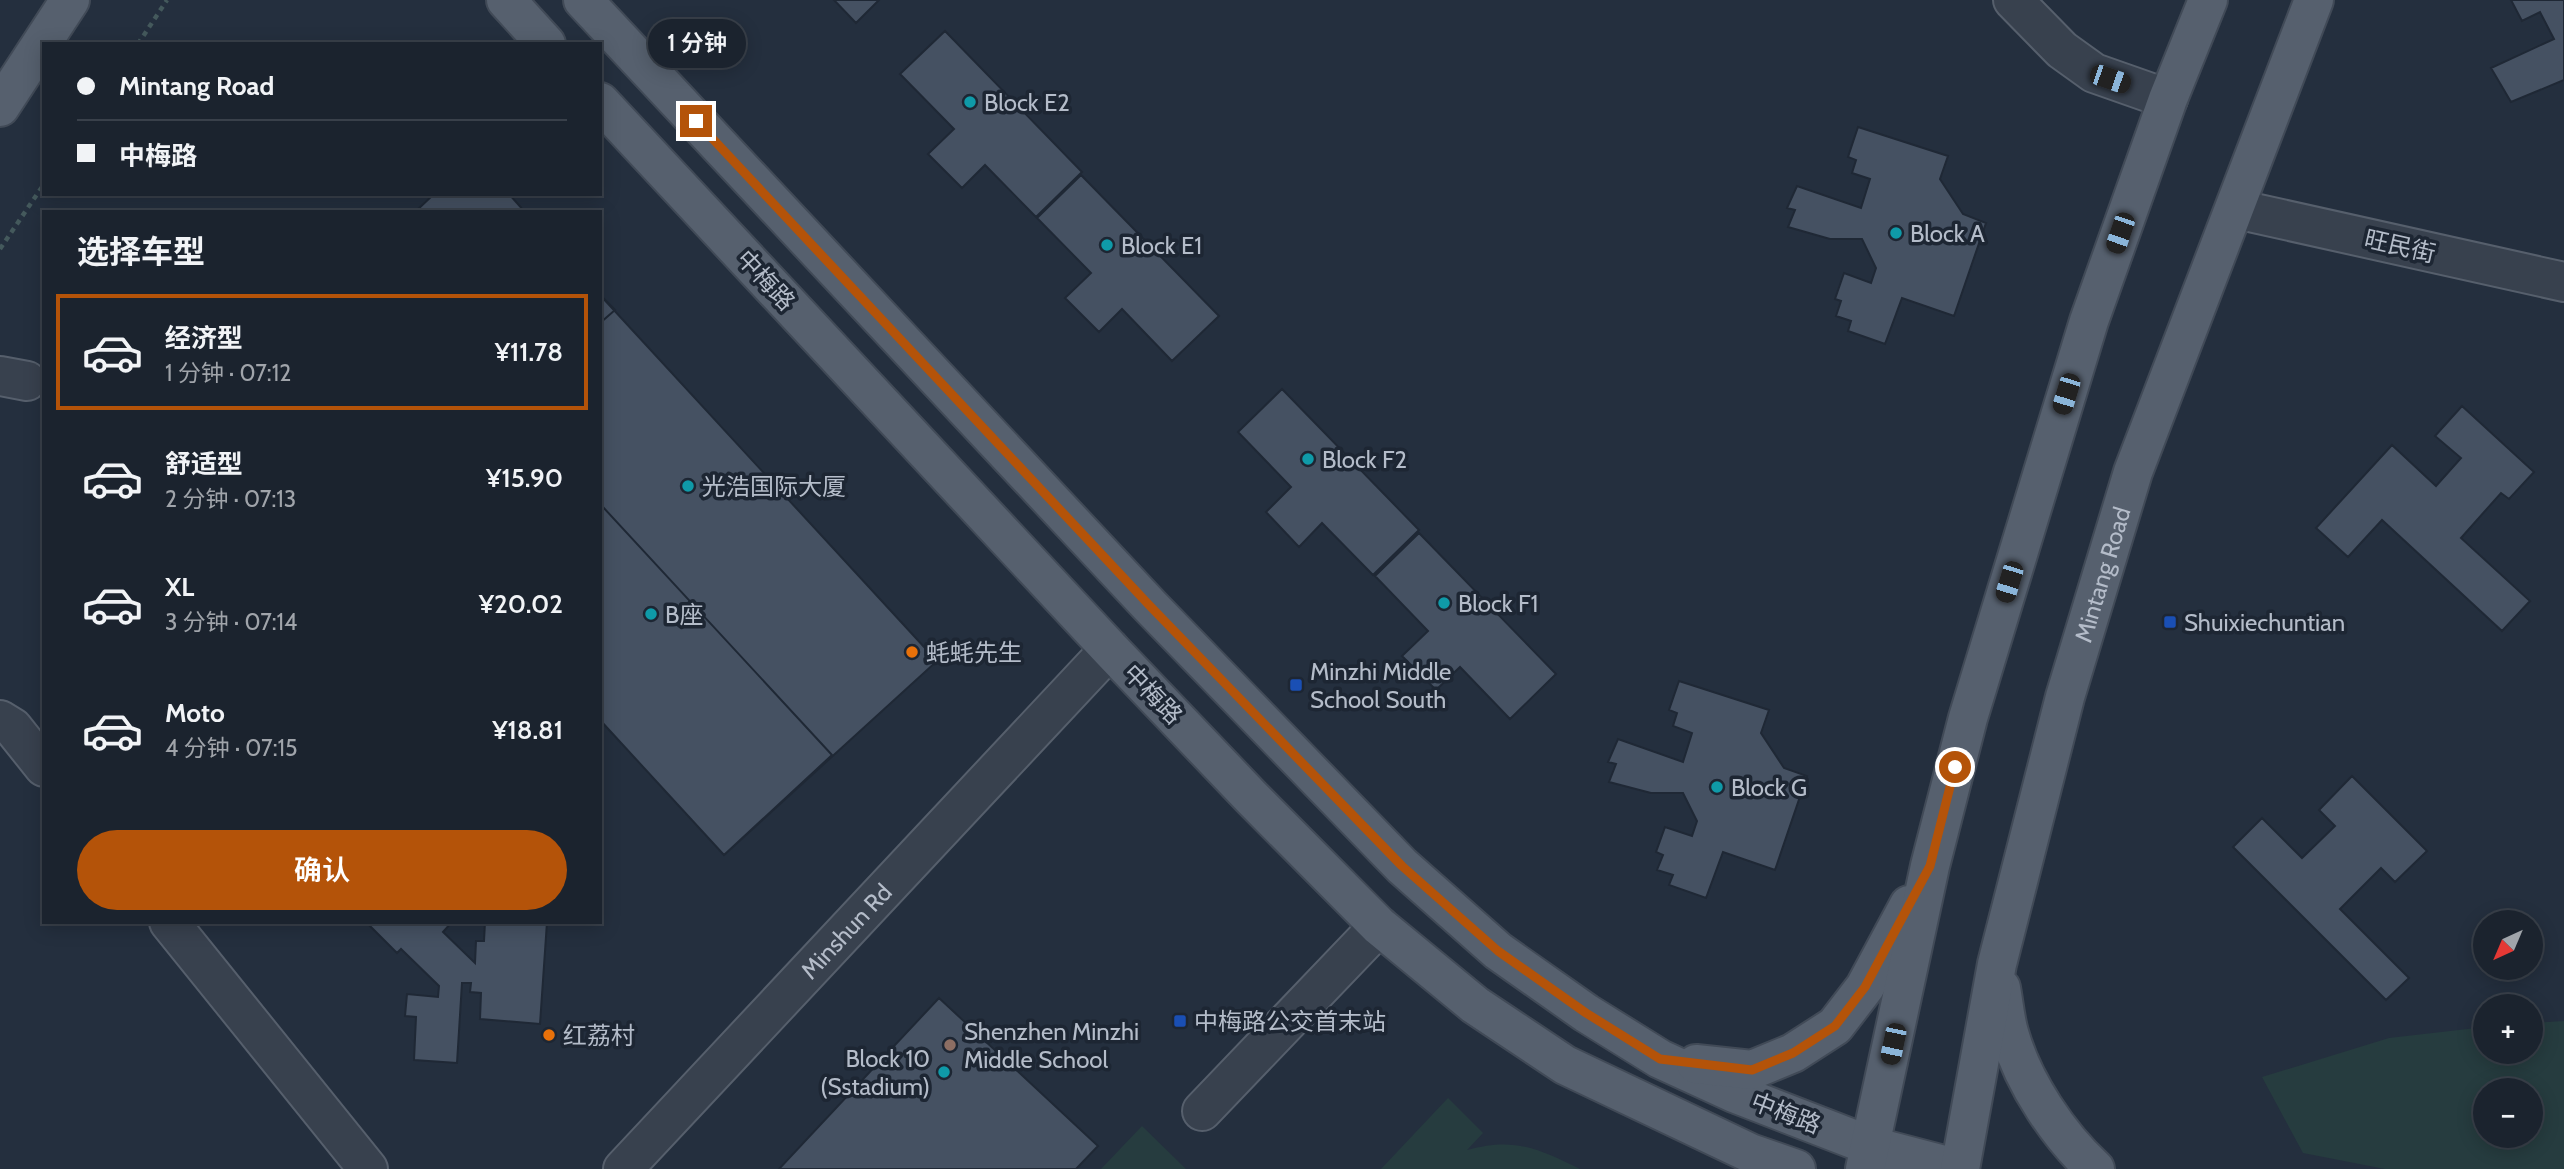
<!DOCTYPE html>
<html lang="zh">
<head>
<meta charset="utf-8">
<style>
	body { margin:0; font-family:Cabin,"Noto Sans SC",sans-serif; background:#282f3a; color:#f1f3f6; height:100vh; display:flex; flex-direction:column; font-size:26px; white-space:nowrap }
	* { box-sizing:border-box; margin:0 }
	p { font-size:23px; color:#a0a4aa }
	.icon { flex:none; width:38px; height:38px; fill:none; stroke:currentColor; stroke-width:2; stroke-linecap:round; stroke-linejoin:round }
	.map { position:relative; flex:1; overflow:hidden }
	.side { position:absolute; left:42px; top:210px; width:560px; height:714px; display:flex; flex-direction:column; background:#1b232e; border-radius:0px; box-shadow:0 4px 18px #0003,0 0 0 2px #39404a }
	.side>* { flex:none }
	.guide { position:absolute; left:42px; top:42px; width:560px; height:154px; border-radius:0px; box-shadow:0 4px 18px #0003,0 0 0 2px #39404a; display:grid; align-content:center; height:154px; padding:0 35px; background:#1b232e }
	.needle { width:46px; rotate:224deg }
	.fabs { position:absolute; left:2473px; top:910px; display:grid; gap:14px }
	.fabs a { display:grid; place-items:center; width:70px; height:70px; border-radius:50%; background:#1b232e; box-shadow:0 4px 18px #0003,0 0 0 2px #39404a; font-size:35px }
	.end { position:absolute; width:32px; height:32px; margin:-16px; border:9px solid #b45309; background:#fff; box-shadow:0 0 0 4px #fff }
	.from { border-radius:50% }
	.bubble { position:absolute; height:49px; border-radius:24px; background:#1b232e; box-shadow:0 4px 18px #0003,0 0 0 2px #39404a; font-size:23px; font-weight:600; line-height:49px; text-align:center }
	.car { position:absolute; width:21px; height:42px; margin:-21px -10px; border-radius:9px; box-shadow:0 0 5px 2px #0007; background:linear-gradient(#222 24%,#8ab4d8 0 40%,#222 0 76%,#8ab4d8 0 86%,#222 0) }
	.guide b { display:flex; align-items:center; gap:24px; height:66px; font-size:26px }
	.guide b+b { border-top:2px solid #39404a }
	.guide i { width:18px; height:18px; background:#f1f3f6 }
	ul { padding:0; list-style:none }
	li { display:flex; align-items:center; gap:21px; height:116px; margin:0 14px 10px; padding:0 21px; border:4px solid transparent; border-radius:0px }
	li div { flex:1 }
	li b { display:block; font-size:26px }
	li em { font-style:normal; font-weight:600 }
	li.on { border-color:#b45309 }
	li>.icon { width:63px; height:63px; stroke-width:1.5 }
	h2 { padding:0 35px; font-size:32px; line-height:84px }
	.primary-button { display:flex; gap:14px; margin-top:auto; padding:14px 35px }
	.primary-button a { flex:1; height:80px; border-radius:42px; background:#b45309; color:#fff; font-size:28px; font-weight:600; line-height:80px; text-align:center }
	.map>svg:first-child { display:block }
	.green { fill:#263c3f; fill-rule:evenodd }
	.building { fill:#455162; stroke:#1f2835; stroke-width:2 }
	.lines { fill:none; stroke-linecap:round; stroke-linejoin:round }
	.minor-casing { stroke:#565f6c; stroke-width:42 }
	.major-casing { stroke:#414a57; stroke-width:42 }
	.path { stroke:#44595c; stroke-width:4.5; stroke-dasharray:5 5; stroke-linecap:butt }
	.minor { stroke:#38414e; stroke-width:38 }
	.major { stroke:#56606e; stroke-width:38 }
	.route { stroke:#b45309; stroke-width:9 }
	.culture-dot { fill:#0f9aa8; stroke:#1d2633; stroke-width:2.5 }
	.transit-dot { fill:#1a4fb4; stroke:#1d2633; stroke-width:2.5 }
	.food-dot { fill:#e8710a; stroke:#1d2633; stroke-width:2.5 }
	.education-dot { fill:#8d6e63; stroke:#1d2633; stroke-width:2.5 }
	.labels { text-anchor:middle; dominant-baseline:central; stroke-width:7; stroke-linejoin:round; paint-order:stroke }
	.poi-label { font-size:24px; fill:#b4bcc9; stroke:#1d2633; text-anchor:start }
	.street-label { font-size:24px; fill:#b4bcc9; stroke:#1d2633 }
</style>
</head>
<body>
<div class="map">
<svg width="2564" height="1169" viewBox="0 0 2564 1169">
	<rect width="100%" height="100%" fill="#242f3e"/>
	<path class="green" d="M2564,1021V1169H2385L2303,1153L2262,1077L2389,1038L2485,1027V1052H2530L2531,1023ZM2485,1090H2530V1136H2485Z
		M1448,1098L1483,1133L1467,1150C1514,1137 1537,1148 1580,1169H1381Z
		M1142,1126L1186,1169H1101Z"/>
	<path class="building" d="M834,0H879L856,23Z
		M2511,0H2564V80L2511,102L2491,68L2554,39L2540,12L2522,21Z
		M945,31L1082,172L1036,217L985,165L962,188L928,154L954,129L900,74Z
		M1858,127L1948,156L1940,179L1963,214L1986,223L1954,316L1902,298L1885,344L1848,331L1851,321L1836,316L1841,301L1835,299L1844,273L1871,283L1876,268L1862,239H1830L1788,227L1795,210L1787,208L1797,186L1861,208L1870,179L1852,173L1856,160L1848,157Z
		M1081,175L1219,316L1172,361L1122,309L1099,332L1065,298L1091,273L1037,218Z
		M434,194H509L525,212H415Z
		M434,194H509L525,212H415Z
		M600,295L615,310L600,323Z
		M600,295L937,661L724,855L600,720Z
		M1282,389L1419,530L1373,575L1322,523L1299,547L1266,512L1291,487L1238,432Z
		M2462,406L2534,472L2509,499L2501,493L2461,538L2530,601L2502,631L2382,520L2348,557L2316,528L2392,445L2436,486L2461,458L2435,436Z
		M602,506L832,755L724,855L600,720Z
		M1419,533L1556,674L1510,719L1460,667L1436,690L1402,656L1428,631L1375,576Z
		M1679,681L1769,710L1761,733L1784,768L1807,776L1775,870L1723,852L1706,898L1669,885L1673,875L1657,870L1663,855L1656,852L1665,827L1692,836L1697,821L1683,793H1651L1609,782L1616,764L1608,762L1618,739L1683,762L1692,733L1673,726L1677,713L1669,710Z
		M2352,776L2427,851L2395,882L2381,868L2340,909L2409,978L2386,1000L2233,847L2262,818L2302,858L2335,826L2319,810Z
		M366,922H452L443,932L475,963L476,941H484L485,922H547L540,1024L480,1019L481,993L470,992L471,983H462L457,1063L414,1060L416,1017L405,1016L407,994L438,997L439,986L401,949L397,953Z
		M939,998L1098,1146L1076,1169H779Z"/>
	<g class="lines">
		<g class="minor-casing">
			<g id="minor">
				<path d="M2013,0L2062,50L2094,73L2168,99"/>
				<path d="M2236,209L2564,282"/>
				<path d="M0,376L27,381"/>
				<path d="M0,720L13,728L44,767"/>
				<path d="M169,922L368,1169"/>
				<path d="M1202,1111L1379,926"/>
				<path id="s1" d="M623,1169L1110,649"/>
			</g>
		</g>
		<g class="major-casing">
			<g id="major">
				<path d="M506,0L546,44"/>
				<path d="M583,0L1150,606L1402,866L1498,951L1586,1013L1660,1059L1734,1093L1871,1146L1959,1169"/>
				<path d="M600,102L1110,649L1251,797L1379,926L1475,1005L1565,1065L1750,1153L1796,1169"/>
				<path d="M0,107L70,0"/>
				<path d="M2001,988C2004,1004 2005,1021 2010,1036C2024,1084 2059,1136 2095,1169"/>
				<path d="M1696,1064L1752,1070L1793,1053L1835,1026L1865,987L1909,905"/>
				<path d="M1865,1169L1930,866L1968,718L2089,321L2168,99L2208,0"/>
				<path id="s2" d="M1960,1169L1997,964L2065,697L2133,472L2314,0"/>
			</g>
		</g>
		<path class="path" d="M138,44L167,0
			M0,249L44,184"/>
		<use href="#minor" class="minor"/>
		<use href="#major" class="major"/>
	</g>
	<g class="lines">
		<path class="route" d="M696,121L1150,606L1402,866L1498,951L1586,1013L1660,1059L1752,1070L1793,1053L1835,1026L1865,987L1930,866L1955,767"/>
	</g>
	<g class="culture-dot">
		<circle cx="970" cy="102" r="7"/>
		<circle cx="1896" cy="233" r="7"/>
		<circle cx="1107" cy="245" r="7"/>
		<circle cx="1308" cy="459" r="7"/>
		<circle cx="688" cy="486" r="7"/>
		<circle cx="1444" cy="603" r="7"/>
		<circle cx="651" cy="614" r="7"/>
		<circle cx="1717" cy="787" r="7"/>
		<circle cx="944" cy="1072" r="7"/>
	</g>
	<g class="transit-dot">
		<rect x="2163" y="615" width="14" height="14" rx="3.5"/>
		<rect x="1289" y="678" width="14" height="14" rx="3.5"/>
		<rect x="1173" y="1014" width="14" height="14" rx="3.5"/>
	</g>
	<g class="food-dot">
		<circle cx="912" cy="652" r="7"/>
		<circle cx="549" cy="1035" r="7"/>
	</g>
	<circle class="education-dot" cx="950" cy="1045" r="7"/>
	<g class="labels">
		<g class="poi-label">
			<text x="984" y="102">Block E2</text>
			<text x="1910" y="233">Block A</text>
			<text x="1121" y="245">Block E1</text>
			<text x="1322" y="459">Block F2</text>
			<text x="702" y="486">光浩国际大厦</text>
			<text x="1458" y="603">Block F1</text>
			<text x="665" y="614">B座</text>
			<text x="2184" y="622">Shuixiechuntian</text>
			<text x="926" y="652">蚝蚝先生</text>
			<text x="1310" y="671">Minzhi Middle<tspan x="1310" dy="28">School South</tspan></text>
			<text x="1731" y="787">Block G</text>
			<text x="1194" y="1021">中梅路公交首末站</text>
			<text x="964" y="1031">Shenzhen Minzhi<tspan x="964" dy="28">Middle School</tspan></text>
			<text x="563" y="1035">红荔村</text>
			<text x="930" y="1058" text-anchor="end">Block 10<tspan x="930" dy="28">(Sstadium)</tspan></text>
		</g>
		<g class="street-label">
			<text transform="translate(2400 246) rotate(13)">旺民街</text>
			<text transform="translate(766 280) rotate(47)">中梅路</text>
			<text stroke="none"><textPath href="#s2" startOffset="612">Mintang Road</textPath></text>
			<text transform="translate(1153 694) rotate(46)">中梅路</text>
			<text stroke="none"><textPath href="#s1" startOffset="326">Minshun Rd</textPath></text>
			<text transform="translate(1786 1113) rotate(21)">中梅路</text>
		</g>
	</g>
</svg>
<div class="fabs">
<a><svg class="needle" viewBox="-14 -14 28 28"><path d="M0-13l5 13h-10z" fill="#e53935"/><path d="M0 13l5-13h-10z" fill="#a0a4aa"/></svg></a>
<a>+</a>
<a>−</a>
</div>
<i class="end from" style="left:1955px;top:767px"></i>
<i class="end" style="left:696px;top:121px"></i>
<div class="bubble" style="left:648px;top:19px;width:98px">1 分钟</div>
<i class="car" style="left:2110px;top:79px;rotate:109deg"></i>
<i class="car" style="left:2120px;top:233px;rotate:199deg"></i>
<i class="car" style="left:2066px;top:394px;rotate:197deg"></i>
<i class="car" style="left:2009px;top:582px;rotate:197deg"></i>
<i class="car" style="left:1893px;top:1044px;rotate:192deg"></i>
<div class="guide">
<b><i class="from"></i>Mintang Road</b>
<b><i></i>中梅路</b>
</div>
<section class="side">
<h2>选择车型</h2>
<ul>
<li class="on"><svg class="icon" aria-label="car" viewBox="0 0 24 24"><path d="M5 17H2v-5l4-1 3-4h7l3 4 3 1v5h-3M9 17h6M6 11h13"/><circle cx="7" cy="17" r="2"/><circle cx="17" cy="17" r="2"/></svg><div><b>经济型</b><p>1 分钟 · 07:12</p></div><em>¥11.78</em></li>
<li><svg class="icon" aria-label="car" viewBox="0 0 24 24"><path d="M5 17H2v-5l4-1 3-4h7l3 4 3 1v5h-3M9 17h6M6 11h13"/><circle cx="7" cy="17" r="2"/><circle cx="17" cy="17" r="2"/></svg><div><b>舒适型</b><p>2 分钟 · 07:13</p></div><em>¥15.90</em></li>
<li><svg class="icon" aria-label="car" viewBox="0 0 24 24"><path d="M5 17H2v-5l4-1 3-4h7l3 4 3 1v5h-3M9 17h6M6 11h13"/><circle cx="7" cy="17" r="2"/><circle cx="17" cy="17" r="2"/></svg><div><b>XL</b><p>3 分钟 · 07:14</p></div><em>¥20.02</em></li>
<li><svg class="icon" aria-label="car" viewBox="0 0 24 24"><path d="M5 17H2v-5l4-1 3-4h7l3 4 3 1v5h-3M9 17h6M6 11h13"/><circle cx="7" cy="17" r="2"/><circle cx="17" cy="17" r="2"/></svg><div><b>Moto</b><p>4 分钟 · 07:15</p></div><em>¥18.81</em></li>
</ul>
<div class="primary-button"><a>确认</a></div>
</section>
</div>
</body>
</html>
